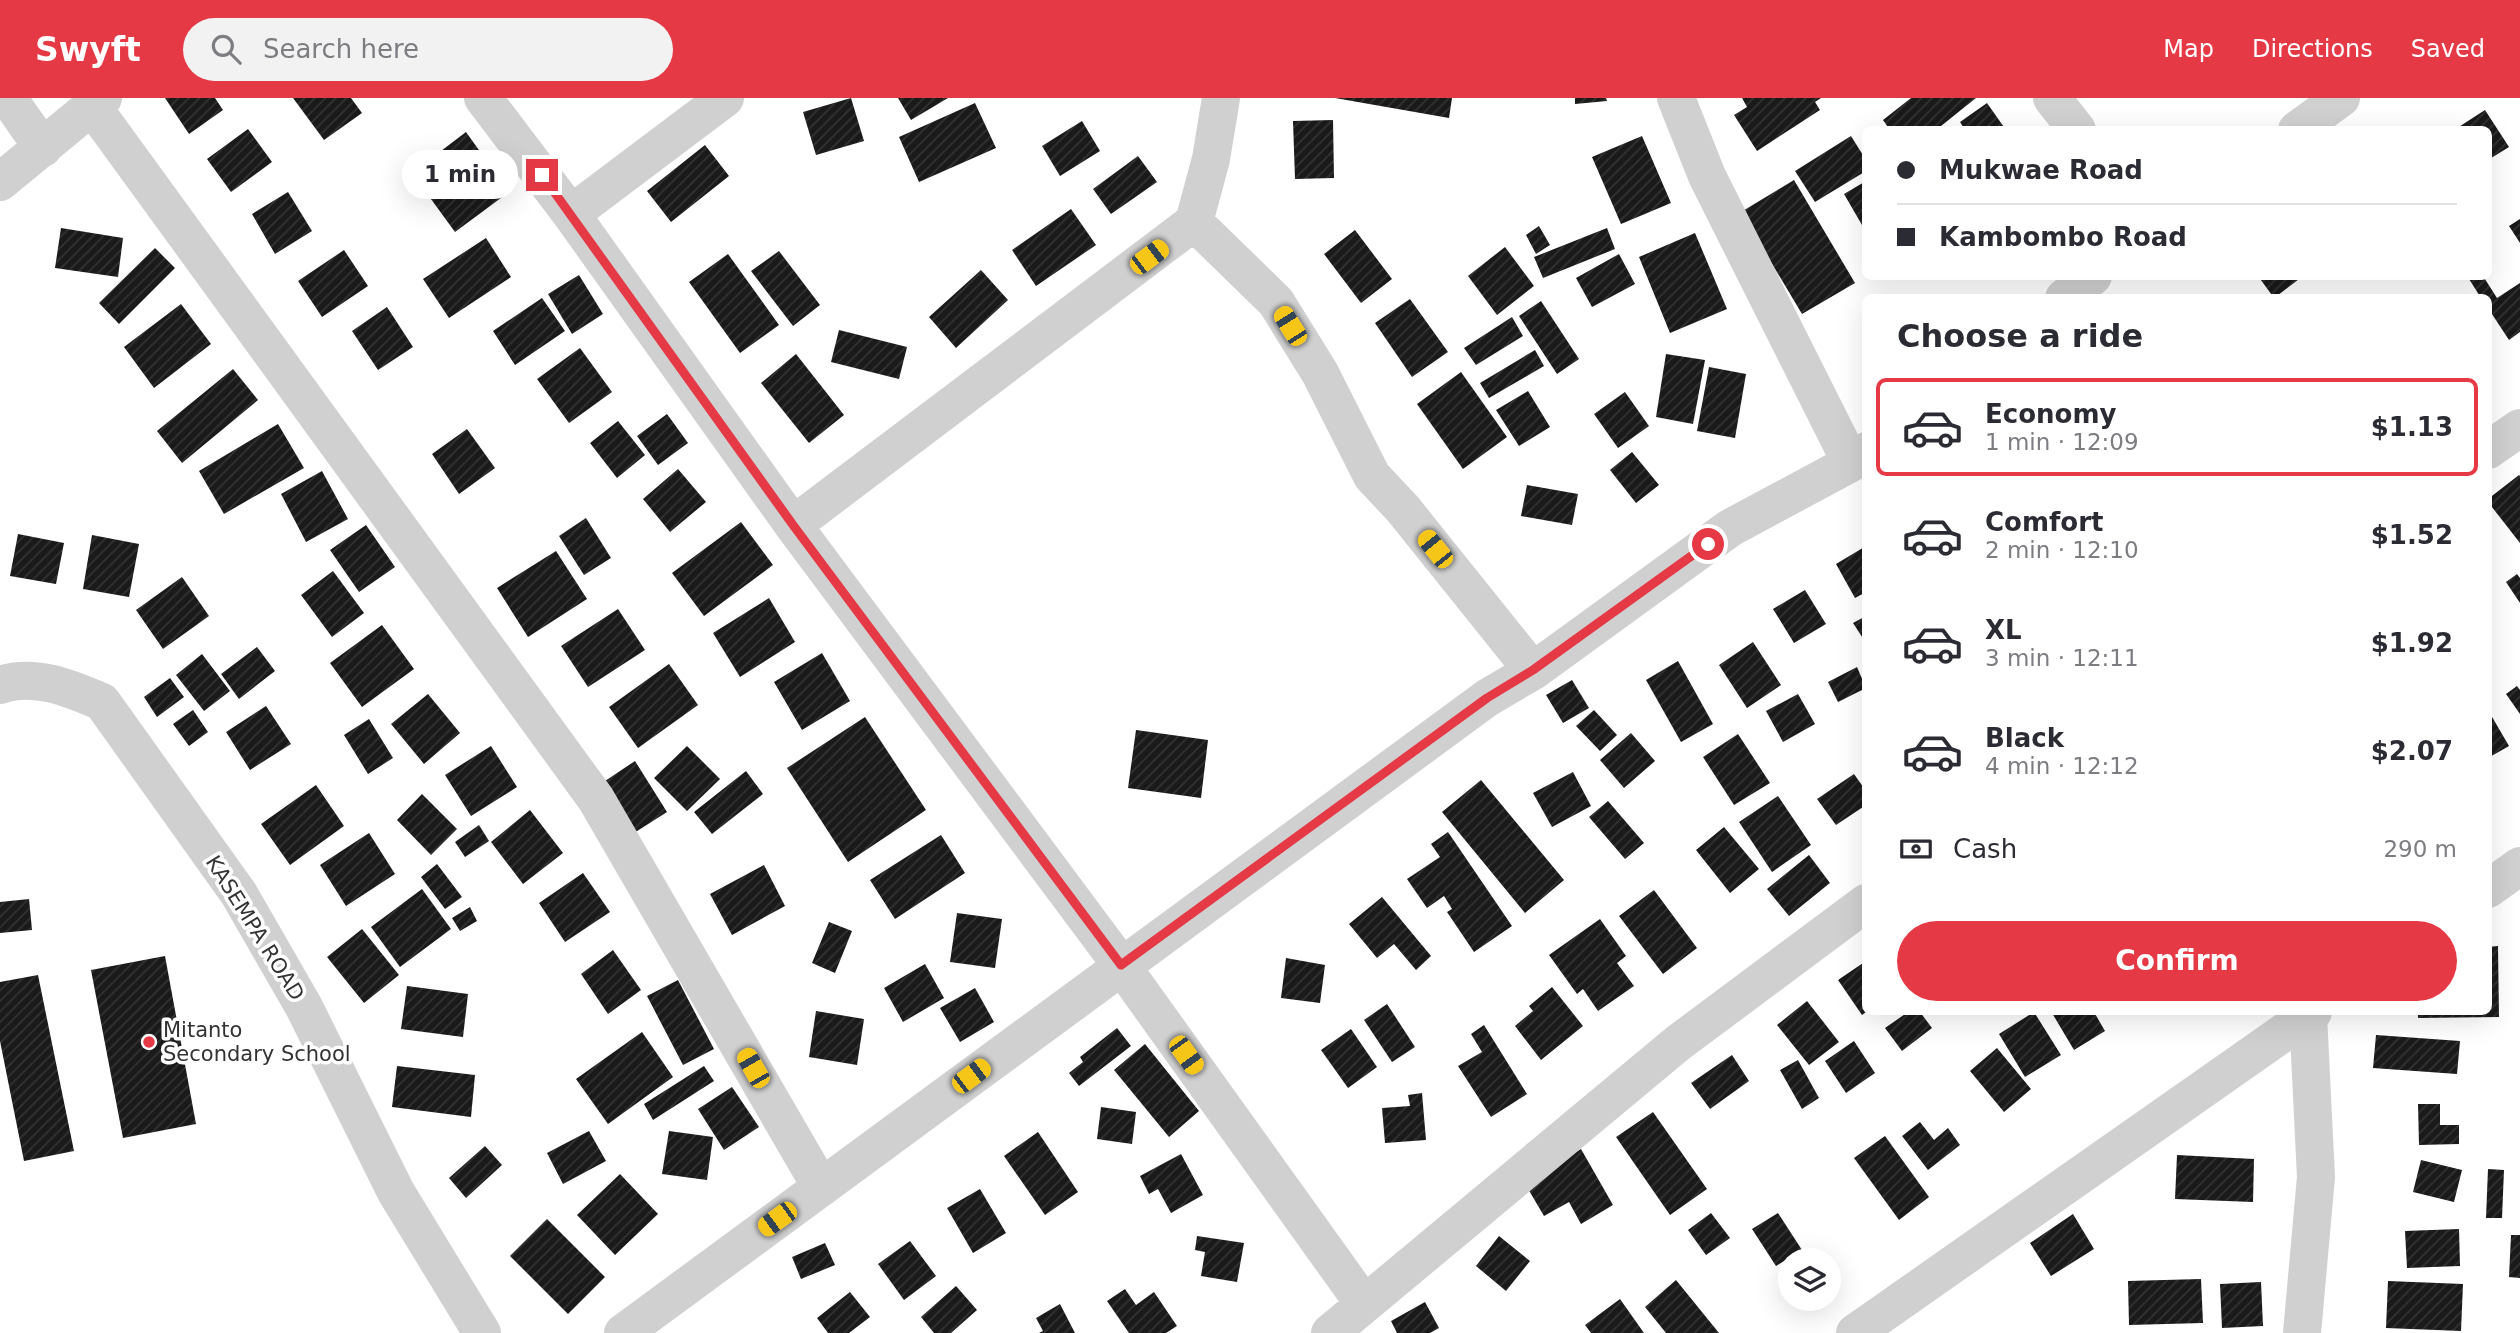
<!DOCTYPE html>
<html lang="en">
<head>
<meta charset="utf-8">
<style>
	body { margin:0; font-family:"DejaVu Sans",sans-serif; background:#f2f2f3; color:#2b2b33; height:100vh; display:flex; flex-direction:column; font-size:26px; white-space:nowrap }
	* { box-sizing:border-box; margin:0 }
	p { font-size:23px; color:#7c7c81 }
	.icon { flex:none; width:38px; height:38px; fill:none; stroke:currentColor; stroke-width:2; stroke-linecap:round; stroke-linejoin:round }
	.map { position:relative; flex:1; overflow:hidden }
	.details { position:absolute; left:1862px; top:196px; width:630px; height:721px; display:flex; flex-direction:column; background:#fff; border-radius:10px; box-shadow:0 7px 28px #0002 }
	.details>* { flex:none }
	.guide { position:absolute; left:1862px; top:28px; width:630px; height:154px; border-radius:10px; box-shadow:0 7px 28px #0002; display:grid; align-content:center; height:154px; padding:0 35px; background:#fff }
	.fabs { position:absolute; left:1778px; top:1150px; display:grid; gap:14px }
	.fabs a { display:grid; place-items:center; width:63px; height:63px; border-radius:50%; background:#fff; box-shadow:0 7px 28px #0002; font-size:35px }
	.end { position:absolute; width:32px; height:32px; margin:-16px; border:9px solid #e63946; background:#fff; box-shadow:0 0 0 4px #fff }
	.from { border-radius:50% }
	.bubble { position:absolute; height:49px; border-radius:24px; background:#fff; box-shadow:0 7px 28px #0002; font-size:23px; font-weight:600; line-height:49px; text-align:center }
	.car { position:absolute; width:21px; height:42px; margin:-21px -10px; border-radius:9px; box-shadow:0 0 5px 2px #0007; background:linear-gradient(#f5c518 24%,#345 0 40%,#f5c518 0 76%,#345 0 86%,#f5c518 0) }
	.guide b { display:flex; align-items:center; gap:24px; height:66px; font-size:26px }
	.guide b+b { border-top:2px solid #e1e1e2 }
	.guide i { width:18px; height:18px; background:#2b2b33 }
	ul { padding:0; list-style:none }
	li { display:flex; align-items:center; gap:21px; height:98px; margin:0 14px 10px; padding:0 21px; border:4px solid transparent; border-radius:10px }
	li div { flex:1 }
	li b { display:block; font-size:26px }
	li em { font-style:normal; font-weight:600 }
	li.current { border-color:#e63946 }
	li>.icon { width:63px; height:63px; stroke-width:1.5 }
	h2 { padding:0 35px; font-size:32px; line-height:84px }
	.pay { display:flex; align-items:center; gap:18px; height:77px; padding:0 35px; font-size:26px }
	.pay p { margin-inline-start:auto }
	.primary-button { display:flex; gap:14px; margin-top:auto; padding:14px 35px }
	.primary-button a { flex:1; height:80px; border-radius:42px; background:#e63946; color:#fff; font-size:28px; font-weight:600; line-height:80px; text-align:center }
	header { display:flex; align-items:center; gap:42px; box-sizing:border-box; height:98px; padding:0 35px; background:#e63946; color:#fff }
	header strong { font-size:33px }
	nav { display:flex; gap:38px; margin-inline-start:auto; font-size:24px }
	.search { width:490px; height:63px; background:#f2f2f3; display:flex; align-items:center; gap:18px; box-sizing:border-box; padding:0 24px; border-radius:38px; color:#7c7c81; font-size:26px }
	.map>svg:first-child { display:block }
	.building { fill:url(#building-hatch) }
	.lines { fill:none; stroke-linecap:round; stroke-linejoin:round }
	.minor { stroke:#d0d0d0; stroke-width:38 }
	.route { stroke:#e63946; stroke-width:9 }
	.poi-dot { fill:#e63946; stroke:#fff; stroke-width:2.5 }
	.labels { text-anchor:middle; dominant-baseline:central; stroke-width:7; stroke-linejoin:round; paint-order:stroke }
	.street-label { font-size:21px; fill:#333; stroke:#fff }
	.poi-label { font-size:21px; fill:#333; stroke:#fff; text-anchor:start }
</style>
</head>
<body>
<header>
<strong>Swyft</strong>
<div class="search"><svg class="icon" aria-label="search" viewBox="0 0 24 24"><circle cx="10" cy="10" r="6"/><path d="M15 15l6 6"/></svg>Search here</div>
<nav><a>Map</a><a>Directions</a><a>Saved</a></nav>
</header>
<div class="map">
<svg width="2520" height="1235" viewBox="0 0 2520 1235">
	<defs>
		<pattern id="building-hatch" width="6" height="6" patternUnits="userSpaceOnUse" patternTransform="scale(1.75)"><rect width="6" height="6" fill="#1a1a1a"/><path d="M-1 1l2-2M0 6l6-6M5 7l2-2" fill="none" stroke="#333"/></pattern>
	</defs>
	<rect width="100%" height="100%" fill="#fff"/>
	<path class="building" d="M165,0H215L223,12L189,36Z
		M293,0H351L362,15L324,42Z
		M851,0L864,43L816,57L803,14Z
		M898,0H948L911,22Z
		M1335,0H1452L1449,20Z
		M1575,0H1606L1607,3L1575,6Z
		M1742,0H1821L1815,4L1820,12L1757,53L1734,17L1747,9Z
		M1911,0H1976L1936,32H1890L1883,22Z
		M975,5L996,50L919,84L899,39Z
		M1987,5L2006,32H1965L1960,24Z
		M2485,12L2509,49L2488,62V32H2454Z
		M1333,22L1334,80L1295,81L1293,23Z
		M1082,23L1100,53L1060,78L1042,48Z
		M248,31L272,64L231,94L207,61Z
		M466,34L509,94L455,134L412,75Z
		M1642,38L1671,105L1621,126L1592,59Z
		M1851,38L1866,62V73L1815,104L1795,73Z
		M705,47L729,78L671,124L647,93Z
		M1138,58L1157,84L1111,116L1093,91Z
		M1794,82L1855,185L1802,216L1741,114Z
		M1866,83V125L1862,127L1844,96Z
		M288,94L312,133L275,156L252,116Z
		M1071,111L1096,147L1036,188L1012,152Z
		M2520,121V145L2509,128Z
		M1539,128L1550,147L1536,156L1526,137Z
		M61,130L123,140L118,179L55,170Z
		M1607,130L1615,151L1543,180L1534,159Z
		M1355,132L1392,181L1361,205L1324,156Z
		M1695,135L1727,211L1670,235L1639,159Z
		M486,140L511,179L449,220L423,181Z
		M1505,149L1534,188L1497,217L1468,178Z
		M155,150L175,170L119,226L99,205Z
		M344,152L368,188L322,219L298,183Z
		M779,153L820,207L793,228L751,173Z
		M728,156L779,227L740,255L689,184Z
		M1619,156L1635,186L1592,209L1576,180Z
		M981,172L1008,202L956,250L929,219Z
		M579,177L603,216L572,236L548,196Z
		M2258,178H2303L2274,200Z
		M2474,178H2483L2497,200L2520,185V234L2509,242L2488,210V200H2481L2469,181Z
		M542,200L565,233L515,267L493,233Z
		M1410,201L1448,254L1412,279L1375,225Z
		M1541,203L1579,261L1557,276L1519,218Z
		M181,206L211,246L154,290L124,249Z
		M387,209L413,249L378,272L352,233Z
		M1512,219L1523,238L1476,267L1464,250Z
		M839,232L907,249L899,281L831,264Z
		M580,250L612,294L569,325L537,281Z
		M1535,252L1544,268L1489,300L1480,285Z
		M796,256L844,317L809,345L761,285Z
		M1666,256L1705,262L1693,326L1656,319Z
		M1709,269L1746,276L1735,340L1697,333Z
		M233,271L258,302L182,365L157,333Z
		M1461,274L1507,339L1463,371L1417,306Z
		M1528,293L1550,329L1519,348L1496,312Z
		M1625,294L1649,328L1618,350L1594,316Z
		M667,316L688,345L658,367L637,338Z
		M618,323L645,357L617,380L590,345Z
		M278,326L304,370L224,416L199,373Z
		M467,331L495,370L459,396L432,356Z
		M1632,354L1659,387L1636,405L1610,372Z
		M678,371L706,404L670,434L643,401Z
		M322,373L348,421L306,444L281,396Z
		M2519,377L2520,378V445L2488,404V401Z
		M1527,387L1578,396L1572,427L1521,418Z
		M586,420L611,460L584,477L559,438Z
		M741,424L773,467L704,518L672,475Z
		M366,427L395,469L359,494L330,452Z
		M18,436L64,445L56,486L10,478Z
		M92,437L139,446L129,499L83,491Z
		M1866,448V494L1855,500L1836,466Z
		M556,453L587,501L528,539L497,490Z
		M333,473L364,515L332,539L301,497Z
		M2517,476L2520,480V505L2506,484Z
		M182,479L209,518L163,551L136,512Z
		M1805,492L1826,526L1794,545L1773,511Z
		M769,500L795,544L740,579L713,535Z
		M618,511L645,552L588,589L561,548Z
		M1866,518V545L1853,525Z
		M382,527L414,571L362,609L330,565Z
		M1753,544L1781,587L1747,610L1719,567Z
		M257,549L275,573L239,601L221,576Z
		M822,555L850,603L802,632L774,584Z
		M202,556L230,593L204,613L176,577Z
		M1678,563L1713,626L1681,644L1646,582Z
		M669,566L698,607L638,650L609,609Z
		M1857,569L1866,590L1838,604L1828,584Z
		M170,580L184,599L157,619L144,599Z
		M1572,582L1589,610L1563,625L1546,597Z
		M2517,588L2520,592V616L2506,596Z
		M428,596L460,635L424,666L391,626Z
		M1798,596L1815,626L1783,644L1766,613Z
		M266,608L291,646L250,672L226,634Z
		M193,612L208,634L189,648L173,626Z
		M1594,612L1617,637L1600,653L1576,628Z
		M2488,612L2509,648L2488,660Z
		M865,619L926,712L848,764L787,670Z
		M369,621L393,660L368,676L344,637Z
		M1136,632L1208,642L1201,700L1128,690Z
		M1631,635L1655,663L1624,690L1600,662Z
		M1738,636L1770,685L1734,707L1703,659Z
		M491,648L517,689L471,718L445,677Z
		M687,648L720,681L687,713L654,680Z
		M635,663L667,714L634,735L602,685Z
		M746,673L763,696L712,736L694,714Z
		M1573,674L1591,708L1552,729L1533,695Z
		M1854,676L1866,693V707L1836,727L1817,701Z
		M1481,682L1564,782L1525,815L1442,714Z
		M316,687L344,728L290,767L261,726Z
		M422,696L457,731L431,757L397,722Z
		M1778,698L1811,747L1772,774L1739,724Z
		M1608,703L1644,745L1625,761L1589,719Z
		M530,712L563,755L523,786L491,744Z
		M479,727L489,743L465,759L455,744Z
		M1724,729L1759,771L1730,795L1696,752Z
		M1448,734L1512,828L1474,854L1447,814L1452,811L1444,798L1427,810L1407,781L1440,759L1431,746Z
		M369,735L395,776L346,808L320,767Z
		M941,737L965,775L895,821L870,782Z
		M1809,757L1830,785L1789,818L1767,791Z
		M437,766L462,799L445,811L421,779Z
		M764,767L785,808L732,837L710,796Z
		M583,775L610,814L565,844L539,805Z
		M422,791L451,831L400,869L371,829Z
		M1654,792L1697,850L1663,876L1619,818Z
		M1382,799L1431,858L1416,872L1394,846L1377,860L1349,826Z
		M29,801L32,832L0,835V804Z
		M470,809L477,823L460,833L452,820Z
		M957,815L1002,821L995,870L950,864Z
		M1600,821L1626,858L1617,865L1634,888L1598,913L1583,891L1577,896L1549,857Z
		M829,824L852,833L835,875L812,865Z
		M362,831L399,877L364,905L327,859Z
		M2498,848L2499,919L2418,920V914H2488V849Z
		M613,852L641,892L608,916L581,876Z
		M165,858L196,1026L123,1040L91,872Z
		M1286,860L1325,867L1320,905L1281,900Z
		M1866,863V914L1862,917L1838,882Z
		M925,866L944,900L903,924L884,890Z
		M38,877L74,1053L24,1063L0,943V884Z
		M678,882L714,951L683,967L647,898Z
		M407,888L468,896L463,939L401,931Z
		M1552,889L1583,928L1541,962L1515,928L1533,913L1529,908Z
		M975,890L994,924L960,944L940,910Z
		M1807,903L1839,944L1809,967L1777,927Z
		M1387,906L1415,949L1392,964L1364,922Z
		M816,913L864,921L857,967L809,959Z
		M1908,914H1920L1932,930L1902,953L1885,930Z
		M2034,914L2061,957L2025,979L1999,936Z
		M2094,914L2105,933L2074,952L2052,915Z
		M1484,927L1527,996L1491,1019L1458,968L1482,954L1471,936Z
		M1117,930L1131,948L1079,988L1069,975L1083,964L1080,959Z
		M1351,931L1377,969L1348,990L1321,952Z
		M642,934L673,979L608,1026L576,981Z
		M2376,937L2460,943L2457,976L2373,970Z
		M1854,943L1875,975L1846,995L1825,963Z
		M1145,946L1199,1013L1169,1039L1114,972Z
		M1997,950L2031,991L2004,1014L1970,973Z
		M1732,957L1749,983L1710,1011L1691,985Z
		M1798,962L1819,1000L1802,1011L1780,972Z
		M397,968L475,977L471,1019L392,1009Z
		M704,968L714,983L653,1022L644,1006Z
		M732,989L759,1029L724,1052L698,1011Z
		M1422,995L1426,1042L1385,1045L1382,1010L1410,1008L1408,997Z
		M2418,1006H2440V1027H2459V1046L2419,1047Z
		M1101,1009L1136,1014L1132,1046L1097,1041Z
		M1653,1014L1707,1091L1670,1117L1616,1039Z
		M1920,1024L1934,1042L1948,1030L1960,1047L1928,1072L1902,1038Z
		M589,1033L606,1063L563,1086L547,1055Z
		M669,1033L713,1039L707,1082L662,1076Z
		M1038,1034L1078,1094L1045,1117L1004,1058Z
		M1885,1038L1929,1099L1899,1122L1854,1060Z
		M485,1048L502,1067L466,1100L449,1080Z
		M1581,1051L1613,1107L1581,1126L1569,1104L1544,1118L1524,1084Z
		M1181,1056L1203,1097L1171,1115L1158,1091L1149,1096L1140,1078Z
		M2177,1057L2254,1061L2253,1104L2175,1101Z
		M2421,1062L2462,1072L2454,1104L2413,1094Z
		M2488,1071L2504,1072L2502,1120H2486Z
		M620,1076L658,1116L615,1157L577,1117Z
		M980,1091L1006,1135L973,1155L947,1110Z
		M1711,1115L1730,1140L1706,1157L1688,1132Z
		M1778,1115L1802,1152L1776,1168L1752,1131Z
		M2073,1116L2094,1151L2051,1178L2030,1145Z
		M547,1121L605,1179L568,1216L510,1158Z
		M2459,1131L2460,1168L2407,1170L2405,1133Z
		M2511,1137H2520V1180L2509,1179Z
		M1197,1138L1244,1145L1237,1184L1201,1178L1205,1154L1195,1152Z
		M1499,1138L1530,1163L1506,1193L1476,1168Z
		M910,1143L936,1178L904,1202L878,1166Z
		M825,1145L835,1167L801,1181L792,1159Z
		M2201,1181L2203,1225L2129,1227L2128,1183Z
		M1676,1182L1719,1235H1666L1645,1209Z
		M2388,1183L2463,1186L2461,1233L2386,1230Z
		M2261,1184L2263,1228L2222,1230L2220,1186Z
		M956,1188L977,1212L951,1235H934L921,1219Z
		M1125,1191L1136,1207L1154,1194L1177,1228L1166,1235H1129L1107,1203Z
		M850,1194L870,1219L849,1235H828L817,1220Z
		M1620,1201L1644,1235H1591L1585,1227Z
		M1425,1204L1439,1230L1430,1235H1397L1391,1223Z
		M1060,1206L1075,1235H1039L1043,1233L1036,1220Z"/>
	<g class="lines">
		<path class="minor" d="M8,0L43,50
			M103,0L92,8L596,701L821,1089
			M483,0L571,116L793,427L1121,867L1364,1206
			M1676,0L1707,78L1851,365
			M2052,0L2077,32
			M2297,32L2341,0
			M0,84L92,8
			M571,116L725,0
			M1194,124L1276,204L1320,275L1372,378L1403,411L1533,573
			M2064,200L2093,178
			M2488,352L2520,330
			M793,427L1194,124L1211,61L1221,0
			M0,587C34,575 70,590 102,604L239,796L304,909L396,1094L482,1235
			M2488,791L2520,768
			M623,1235L1487,600L1533,573L1730,430L1851,365L1866,353
			M1330,1235L1678,945L1866,805
			M1855,1235L2313,914
			M2302,1235L2316,1079L2308,917"/>
	</g>
	<g class="lines">
		<path class="route" d="M542,77L793,427L1121,867L1487,600L1533,572L1708,446"/>
	</g>
	<circle class="poi-dot" cx="149" cy="944" r="7"/>
	<g class="labels">
		<g class="street-label">
			<text transform="translate(255 830) rotate(58)">KASEMPA ROAD</text>
		</g>
		<g class="poi-label">
			<text x="163" y="932">Mitanto<tspan x="163" dy="24">Secondary School</tspan></text>
		</g>
	</g>
</svg>
<div class="fabs">
<a><svg class="icon" aria-label="layers" viewBox="0 0 24 24"><path d="M12 4l9 5-9 5-9-5zM3 14l9 5 9-5"/></svg></a>
</div>
<i class="end from" style="left:1708px;top:446px"></i>
<i class="end" style="left:542px;top:77px"></i>
<div class="bubble" style="left:402px;top:52px;width:116px">1 min</div>
<i class="car" style="left:1149px;top:159px;rotate:53deg"></i>
<i class="car" style="left:1290px;top:228px;rotate:328deg"></i>
<i class="car" style="left:1435px;top:451px;rotate:321deg"></i>
<i class="car" style="left:1186px;top:957px;rotate:144deg"></i>
<i class="car" style="left:753px;top:970px;rotate:330deg"></i>
<i class="car" style="left:971px;top:978px;rotate:53deg"></i>
<i class="car" style="left:777px;top:1121px;rotate:234deg"></i>
<div class="guide">
<b><i class="from"></i>Mukwae Road</b>
<b><i></i>Kambombo Road</b>
</div>
<section class="details">
<h2>Choose a ride</h2>
<ul>
<li class="current"><svg class="icon" aria-label="car" viewBox="0 0 24 24"><path d="M5 17H2v-5l4-1 3-4h7l3 4 3 1v5h-3M9 17h6M6 11h13"/><circle cx="7" cy="17" r="2"/><circle cx="17" cy="17" r="2"/></svg><div><b>Economy</b><p>1 min · 12:09</p></div><em>$1.13</em></li>
<li><svg class="icon" aria-label="car" viewBox="0 0 24 24"><path d="M5 17H2v-5l4-1 3-4h7l3 4 3 1v5h-3M9 17h6M6 11h13"/><circle cx="7" cy="17" r="2"/><circle cx="17" cy="17" r="2"/></svg><div><b>Comfort</b><p>2 min · 12:10</p></div><em>$1.52</em></li>
<li><svg class="icon" aria-label="car" viewBox="0 0 24 24"><path d="M5 17H2v-5l4-1 3-4h7l3 4 3 1v5h-3M9 17h6M6 11h13"/><circle cx="7" cy="17" r="2"/><circle cx="17" cy="17" r="2"/></svg><div><b>XL</b><p>3 min · 12:11</p></div><em>$1.92</em></li>
<li><svg class="icon" aria-label="car" viewBox="0 0 24 24"><path d="M5 17H2v-5l4-1 3-4h7l3 4 3 1v5h-3M9 17h6M6 11h13"/><circle cx="7" cy="17" r="2"/><circle cx="17" cy="17" r="2"/></svg><div><b>Black</b><p>4 min · 12:12</p></div><em>$2.07</em></li>
</ul>
<div class="pay"><svg class="icon" aria-label="cash" viewBox="0 0 24 24"><path d="M3 7h18v10H3z"/><circle cx="12" cy="12" r="2"/></svg>Cash<p>290 m</p></div>
<div class="primary-button"><a>Confirm</a></div>
</section>
</div>
</body>
</html>
